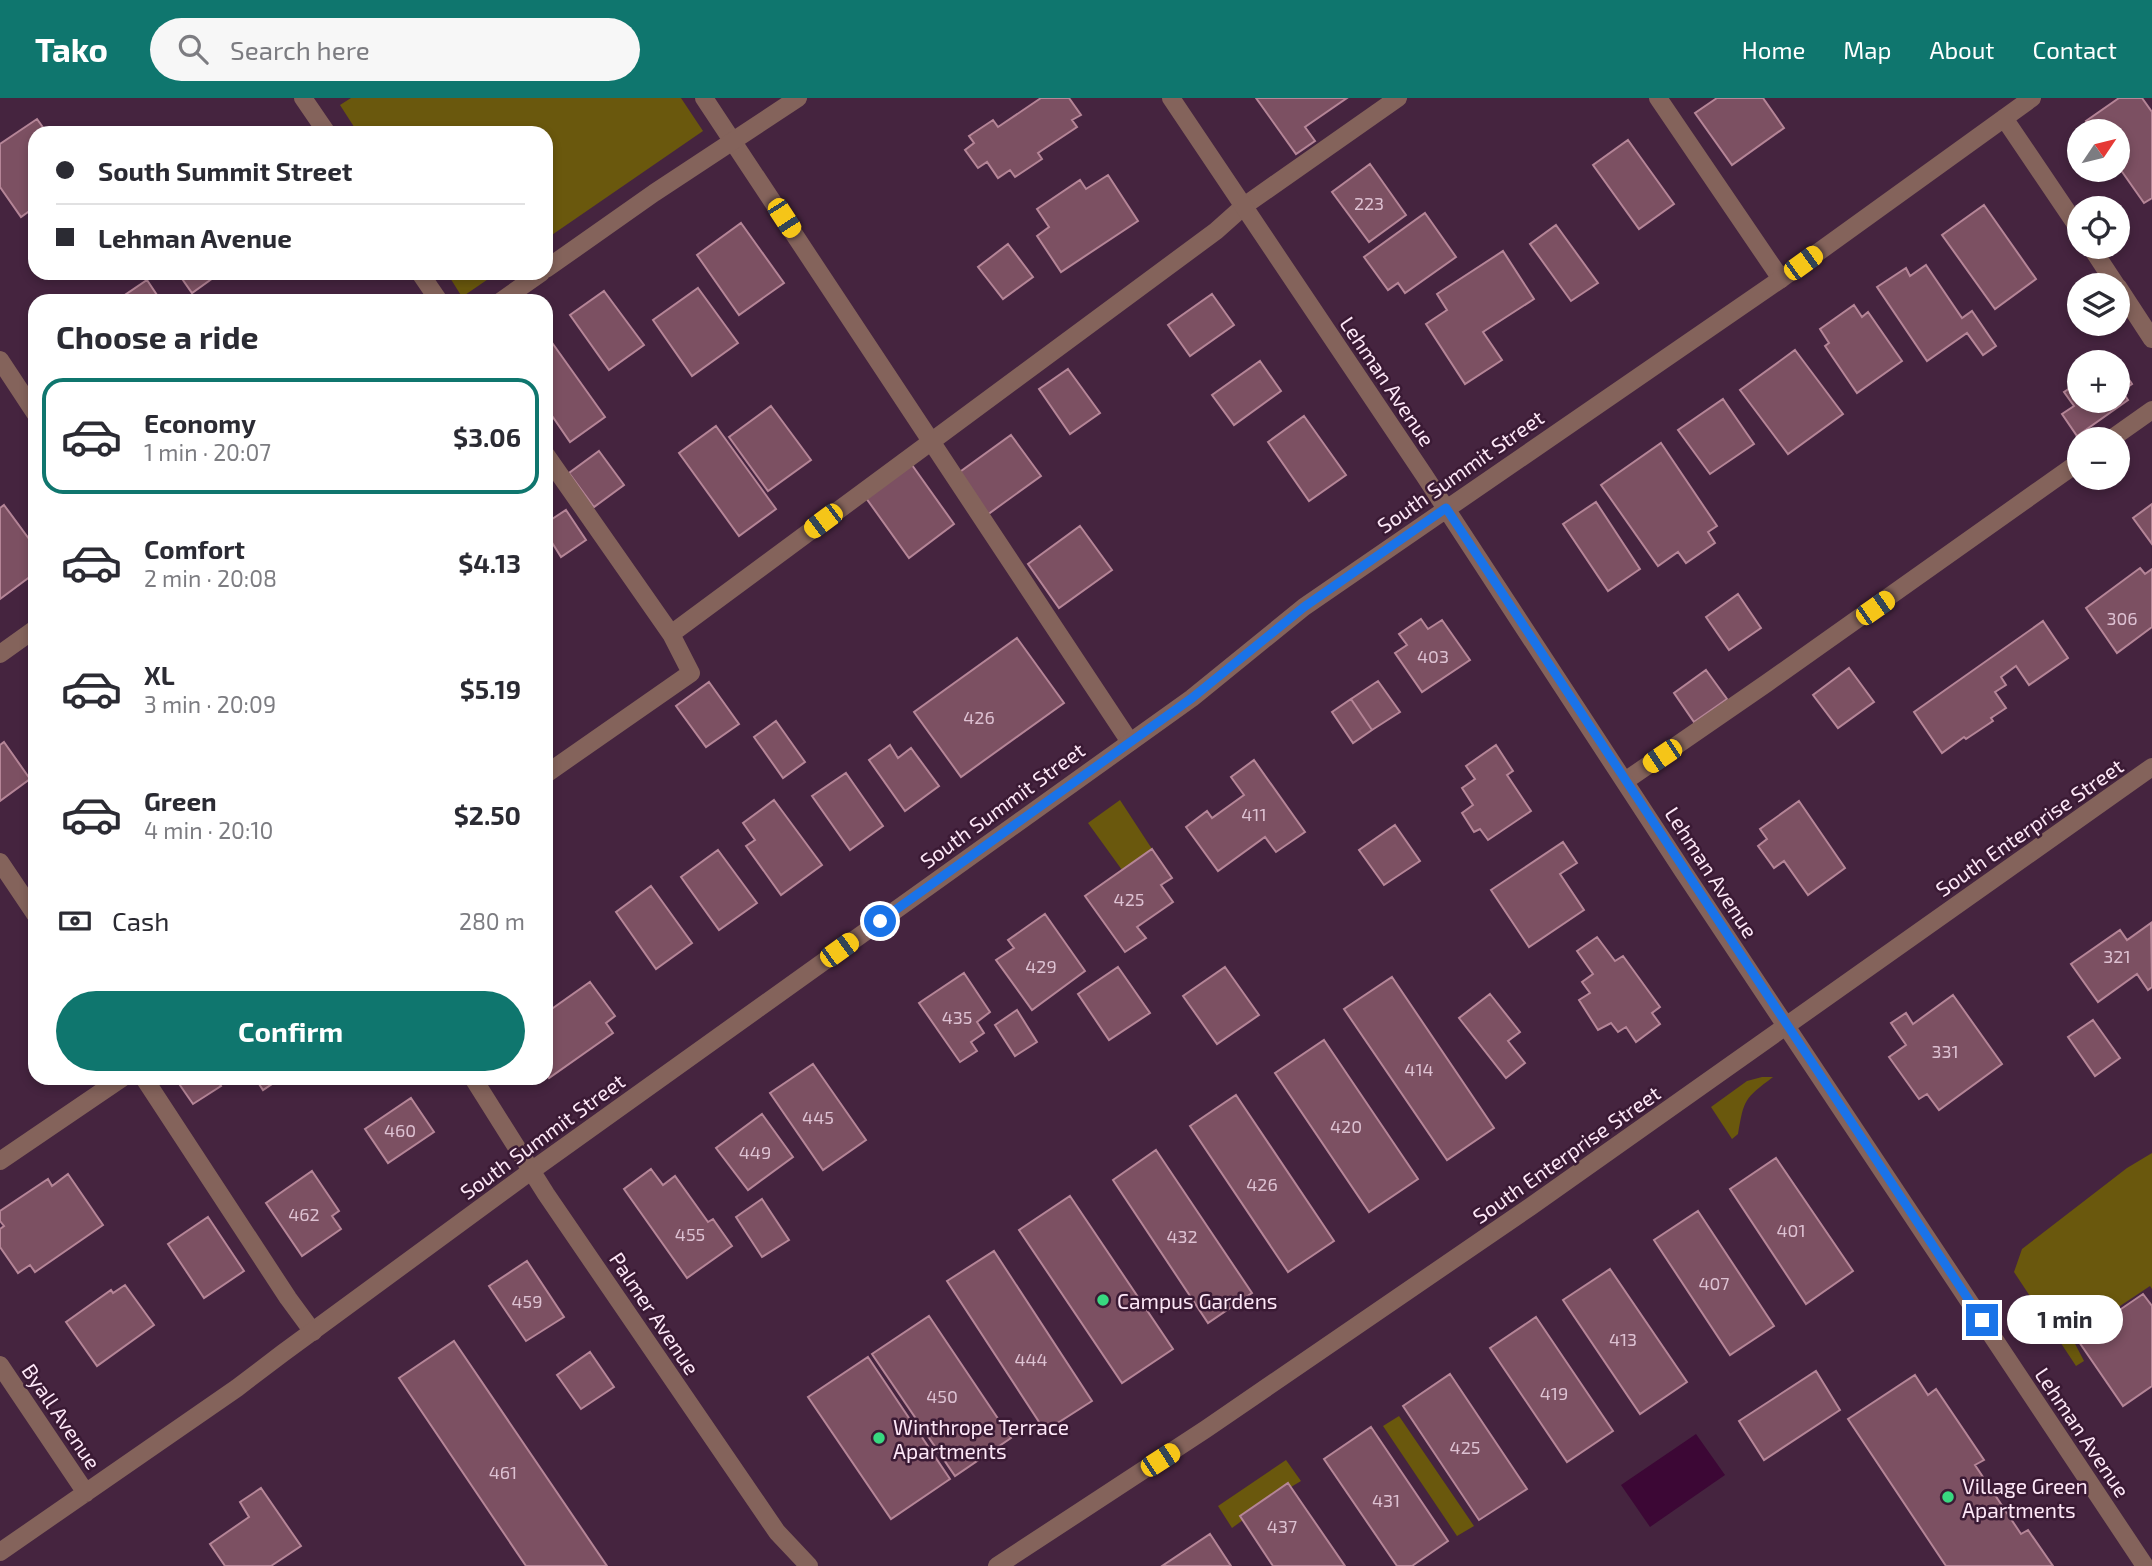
<!DOCTYPE html>
<html lang="en">
<head>
<meta charset="utf-8">
<style>
	body { margin:0; font-family:"Exo 2",sans-serif; background:#f7f7f7; color:#2b2b33; height:100vh; display:flex; flex-direction:column; font-size:26px; white-space:nowrap }
	* { box-sizing:border-box; margin:0 }
	p { font-size:23px; color:#7c7c81 }
	.icon { flex:none; width:38px; height:38px; fill:none; stroke:currentColor; stroke-width:2; stroke-linecap:round; stroke-linejoin:round }
	.map { position:relative; flex:1; overflow:hidden }
	.drawer { position:absolute; left:28px; top:196px; width:525px; height:791px; display:flex; flex-direction:column; background:#fff; border-radius:21px; box-shadow:0 4px 10px #0003 }
	.drawer>* { flex:none }
	.banner { position:absolute; left:28px; top:28px; width:525px; height:154px; border-radius:21px; box-shadow:0 4px 10px #0003; display:grid; align-content:center; height:154px; padding:0 28px; background:#fff }
	.needle { width:46px; rotate:55deg }
	.buttons { position:absolute; left:2067px; top:21px; display:grid; gap:14px }
	.buttons a { display:grid; place-items:center; width:63px; height:63px; border-radius:50%; background:#fff; box-shadow:0 4px 10px #0003; font-size:35px }
	.end { position:absolute; width:32px; height:32px; margin:-16px; border:9px solid #1a73e8; background:#fff; box-shadow:0 0 0 4px #fff }
	.from { border-radius:50% }
	.bubble { position:absolute; height:49px; border-radius:24px; background:#fff; box-shadow:0 4px 10px #0003; font-size:23px; font-weight:700; line-height:49px; text-align:center }
	.car { position:absolute; width:21px; height:42px; margin:-21px -10px; border-radius:9px; box-shadow:0 0 5px 2px #0007; background:linear-gradient(#f5c518 24%,#345 0 40%,#f5c518 0 76%,#345 0 86%,#f5c518 0) }
	.banner b { display:flex; align-items:center; gap:24px; height:66px; font-size:26px }
	.banner b+b { border-top:2px solid #e1e1e2 }
	.banner i { width:18px; height:18px; background:#2b2b33 }
	ul { padding:0; list-style:none }
	li { display:flex; align-items:center; gap:21px; height:116px; margin:0 14px 10px; padding:0 14px; border:4px solid transparent; border-radius:21px }
	li div { flex:1 }
	li b { display:block; font-size:26px }
	li em { font-style:normal; font-weight:700 }
	li.current { border-color:#0f766e }
	li>.icon { width:63px; height:63px; stroke-width:1.5 }
	h2 { padding:0 28px; font-size:32px; line-height:84px }
	.pay { display:flex; align-items:center; gap:18px; height:77px; padding:0 28px; font-size:26px }
	.pay p { margin-inline-start:auto }
	.cta { display:flex; gap:14px; margin-top:auto; padding:14px 28px }
	.cta a { flex:1; height:80px; border-radius:42px; background:#0f766e; color:#fff; font-size:28px; font-weight:700; line-height:80px; text-align:center }
	header { display:flex; align-items:center; gap:42px; box-sizing:border-box; height:98px; padding:0 35px; background:#0f766e; color:#fff }
	header strong { font-size:33px }
	nav { display:flex; gap:38px; margin-inline-start:auto; font-size:24px }
	.search { width:490px; height:63px; background:#f7f7f7; display:flex; align-items:center; gap:18px; box-sizing:border-box; padding:0 24px; border-radius:38px; color:#7c7c81; font-size:26px }
	.map>svg:first-child { display:block }
	.green { fill:#6a580d }
	.water { fill:#3c0735 }
	.building { fill:#7c5062; stroke:#b58597; stroke-width:2 }
	.lines { fill:none; stroke-linecap:round; stroke-linejoin:round }
	.lane { stroke:#84635b; stroke-width:18 }
	.street { stroke:#84635b; stroke-width:18 }
	.route { stroke:#1a73e8; stroke-width:9 }
	.poi-dot { fill:#38d880; stroke:#3a1a34; stroke-width:2.5 }
	.labels { text-anchor:middle; dominant-baseline:central; stroke-width:5; stroke-linejoin:round; paint-order:stroke }
	.number-label { font-size:18px; fill:#ddc1d2 }
	.street-label { font-size:21px; fill:#fde7f7; stroke:#3a1a34 }
	.poi-label { font-size:21px; fill:#fde7f7; stroke:#3a1a34; text-anchor:start }
</style>
</head>
<body>
<header>
<strong>Tako</strong>
<div class="search"><svg class="icon" aria-label="search" viewBox="0 0 24 24"><circle cx="10" cy="10" r="6"/><path d="M15 15l6 6"/></svg>Search here</div>
<nav><a>Home</a><a>Map</a><a>About</a><a>Contact</a></nav>
</header>
<div class="map">
<svg width="2152" height="1468" viewBox="0 0 2152 1468">
	<rect width="100%" height="100%" fill="#45243f"/>
	<path class="green" d="M351,0H681L703,33L546,141V35H358L340,7Z
		M447,175H497L462,199Z
		M1120,702L1152,751L1122,772L1088,725Z
		M1762,979H1773C1744,1001 1744,1001 1738,1036L1732,1041L1711,1009L1747,983Z
		M2152,1055V1191L2150,1188L2072,1240L2084,1263L2076,1268L2014,1174L2022,1151L2127,1070Z
		M1399,1318L1474,1428L1457,1438L1383,1328Z
		M1286,1362L1301,1383L1291,1389L1288,1386L1240,1418L1243,1422L1232,1430L1218,1408Z"/>
	<path class="water" d="M1696,1336L1725,1377L1650,1429L1621,1387Z"/>
	<path class="building" d="M1041,0H1069L1081,17L1072,22L1077,29L1038,55L1042,61L1015,79L1010,72L998,80L987,64L978,70L965,52L974,45L969,38L993,22L998,29Z
		M1256,0H1347L1305,29L1315,43L1296,56Z
		M1717,0H1763L1784,30L1732,67L1695,15Z
		M2119,0H2142L2152,14V100L2144,105L2118,68V33H2093L2086,23Z
		M37,21L47,35H35V109L21,119L0,89V46Z
		M1628,42L1674,106L1639,131L1593,67Z
		M1370,66L1406,117L1369,144L1332,94Z
		M1108,77L1138,123L1061,174L1037,138L1049,129L1037,111L1080,82L1086,91Z
		M1984,107L2036,181L1995,211L1942,137Z
		M1425,115L1456,159L1405,195L1398,185L1388,192L1364,159Z
		M741,125L784,185L739,217L697,157Z
		M1556,127L1598,185L1571,203L1530,146Z
		M1008,146L1033,179L1003,201L978,169Z
		M1503,153L1534,201L1483,234L1502,262L1465,286L1426,226L1447,212L1437,196Z
		M1926,167L1962,220L1972,213L1996,248L1983,257L1967,235L1927,263L1877,189L1906,170L1910,178Z
		M178,175H220L192,195Z
		M147,182L161,203H116Z
		M698,190L738,245L692,278L653,222Z
		M604,193L644,247L609,272L570,217Z
		M1212,196L1234,227L1190,258L1168,227Z
		M1854,207L1862,219L1868,214L1902,263L1857,295L1825,248L1829,245L1820,231Z
		M548,239L605,319L570,344L546,309V240Z
		M1795,252L1843,316L1788,356L1740,292Z
		M1260,263L1281,293L1234,327L1212,297Z
		M2118,265L2132,286L2122,293L2128,302L2077,338L2062,316L2074,308L2064,294L2079,284V303H2118Z
		M1068,271L1100,315L1070,336L1039,291Z
		M1723,301L1754,346L1710,376L1678,332Z
		M771,308L811,362L768,393L729,339Z
		M1304,318L1346,377L1309,403L1268,344Z
		M716,328L776,411L739,438L679,355Z
		M1011,337L1041,378L987,417L957,376Z
		M1661,345L1717,428L1708,434L1715,445L1686,465L1678,454L1658,468L1601,387Z
		M599,353L624,387L594,409L569,375Z
		M912,367L954,426L909,460L866,400Z
		M1596,404L1640,471L1608,493L1563,426Z
		M2152,406V446L2133,420Z
		M4,407L35,449V475L0,501V410Z
		M566,412L586,442L561,459L546,435V425Z
		M1080,428L1112,472L1059,510L1028,466Z
		M2140,470L2145,476L2152,471V529L2117,555L2086,510Z
		M1738,496L1761,530L1729,552L1706,519Z
		M1421,521L1428,531L1442,522L1470,562L1422,594L1395,555L1407,547L1399,536Z
		M2043,523L2068,560L2029,587L2016,568L2001,579L2006,587L1995,594L2006,610L1991,620L1993,623L1966,641L1964,639L1942,655L1914,614Z
		M1017,540L1064,605L961,679L914,614Z
		M1849,570L1874,604L1838,630L1813,597Z
		M1706,572L1727,601L1694,624L1674,595Z
		M1378,583L1400,614L1372,632L1351,601Z
		M709,584L739,626L706,649L676,608Z
		M1351,601L1372,632L1353,645L1332,614Z
		M776,623L805,664L783,680L754,639Z
		M4,644L30,681L0,703V647Z
		M890,647L898,660L911,650L939,688L905,713L869,662Z
		M1496,647L1513,673L1507,677L1531,713L1488,742L1480,731L1474,734L1462,715L1473,707L1462,690L1475,681L1466,668Z
		M1254,662L1305,734L1276,754L1265,739L1218,773L1186,729L1207,713L1212,720L1244,697L1231,679Z
		M846,675L883,728L850,752L812,698Z
		M774,702L822,767L781,797L746,748L755,742L743,725Z
		M1799,703L1845,770L1808,797L1784,763L1774,770L1758,748L1767,741L1760,731Z
		M1395,727L1420,763L1384,787L1359,752Z
		M1563,744L1577,765L1560,776L1584,812L1529,849L1491,792Z
		M1152,751L1172,780L1161,787L1173,804L1137,829L1146,840L1125,854L1085,798Z
		M718,752L757,805L719,832L681,779Z
		M651,788L692,845L656,871L616,814Z
		M1045,816L1085,873L1032,912L996,862L1014,850L1008,842Z
		M2151,825L2152,889L2148,892L2137,876L2098,904L2071,866L2120,832L2127,842Z
		M1597,839L1615,863L1623,858L1660,909L1652,915L1660,926L1636,944L1626,929L1618,934L1611,925L1598,932L1579,902L1590,895L1582,884L1593,876L1577,853Z
		M1118,869L1150,915L1109,942L1078,896Z
		M1225,869L1259,917L1217,946L1183,898Z
		M964,875L990,914L977,924L984,935L971,944L977,953L960,964L919,905Z
		M1392,879L1494,1030L1447,1062L1344,911Z
		M590,884L615,918L606,925L613,935L549,980L546,976V915Z
		M1490,896L1520,934L1508,943L1525,965L1506,980L1459,920Z
		M1953,897L2002,966L1939,1012L1927,996L1919,1001L1889,959L1906,947L1891,925L1906,915L1913,926Z
		M1017,912L1037,944L1015,958L995,927Z
		M2093,922L2120,960L2095,978L2068,939Z
		M1324,942L1418,1081L1369,1114L1275,975Z
		M813,966L866,1042L823,1072L770,995Z
		M175,980H215L221,988L193,1006Z
		M255,980H281L263,992Z
		M1236,997L1334,1143L1288,1174L1190,1028Z
		M411,1000L434,1034L388,1065L365,1031Z
		M762,1016L793,1059L748,1092L716,1050Z
		M1156,1052L1252,1195L1208,1225L1113,1082Z
		M1776,1060L1853,1173L1806,1206L1730,1091Z
		M651,1071L663,1087L675,1078L708,1124L713,1121L732,1148L687,1180L624,1091Z
		M312,1073L339,1113L332,1118L341,1131L302,1158L266,1105Z
		M68,1076L103,1127L35,1174L30,1167L18,1175L0,1149V1131L4,1128L0,1123V1113L48,1081L52,1088Z
		M1070,1098L1173,1251L1122,1285L1019,1132Z
		M762,1101L789,1142L762,1159L736,1119Z
		M1698,1113L1774,1228L1730,1257L1654,1142Z
		M208,1119L244,1173L204,1200L168,1146Z
		M994,1153L1092,1303L1045,1333L947,1183Z
		M527,1163L564,1219L526,1243L489,1188Z
		M1610,1171L1687,1284L1640,1316L1563,1202Z
		M125,1187L154,1227L97,1268L66,1224L111,1192L113,1195Z
		M2143,1196L2152,1208V1288L2123,1308L2077,1241Z
		M929,1218L1011,1340L955,1378L872,1256Z
		M1536,1219L1613,1333L1567,1364L1490,1250Z
		M454,1243L607,1468H526L399,1280Z
		M590,1254L614,1289L581,1311L557,1277Z
		M868,1259L950,1381L891,1421L808,1299Z
		M1816,1273L1840,1312L1764,1362L1739,1323Z
		M1450,1276L1527,1391L1479,1422L1403,1308Z
		M1915,1277L1928,1297L1936,1291L1984,1362L1975,1367L2021,1436L2028,1432L2053,1468H1946L1848,1321Z
		M1371,1329L1448,1443L1412,1468H1397L1324,1361Z
		M1288,1385L1301,1404L1345,1468H1273L1240,1418Z
		M261,1390L301,1448L271,1468H225L210,1446L249,1419L240,1404Z
		M1210,1436L1231,1468H1162Z"/>
	<g class="lines">
		<path class="lane" d="M303,0L327,35
			M704,0L1130,644
			M1658,0L1781,181
			M420,175L439,203
			M2111,341L2152,312
			M546,357L671,536L691,575L546,676
			M671,536L1216,133L1244,108L1398,0
			M1625,683L1767,585L2079,364
			M0,764L35,816
			M144,980L288,1200L313,1234
			M0,1063L122,980"/>
		<path class="street" d="M1171,0L1424,377L1683,773L2145,1468
			M2004,20L2079,131
			M2091,149L2116,187
			M546,171L654,95L798,0
			M2118,189L2152,241
			M501,203L541,175
			M0,262L35,315
			M0,556L35,531
			M473,980L546,1096L777,1434L809,1468
			M0,1267L86,1395
			M0,1454L237,1290L283,1255L531,1073L1192,600L1304,509L1781,181L2032,0
			M997,1468L1206,1331L1530,1109L2152,669"/>
	</g>
	<g class="lines">
		<path class="route" d="M880,823L1192,600L1304,509L1446,410L1982,1222"/>
	</g>
	<g class="poi-dot">
		<circle cx="1103" cy="1202" r="7"/>
		<circle cx="879" cy="1340" r="7"/>
		<circle cx="1948" cy="1399" r="7"/>
	</g>
	<g class="labels">
		<g class="number-label">
			<text x="1369" y="105">223</text>
			<text x="2122" y="520">306</text>
			<text x="1433" y="558">403</text>
			<text x="979" y="619">426</text>
			<text x="1254" y="716">411</text>
			<text x="1129" y="801">425</text>
			<text x="2117" y="858">321</text>
			<text x="1041" y="868">429</text>
			<text x="957" y="919">435</text>
			<text x="1945" y="953">331</text>
			<text x="1419" y="971">414</text>
			<text x="818" y="1019">445</text>
			<text x="1346" y="1028">420</text>
			<text x="400" y="1032">460</text>
			<text x="755" y="1054">449</text>
			<text x="1262" y="1086">426</text>
			<text x="304" y="1116">462</text>
			<text x="1791" y="1132">401</text>
			<text x="690" y="1136">455</text>
			<text x="1182" y="1138">432</text>
			<text x="1714" y="1185">407</text>
			<text x="527" y="1203">459</text>
			<text x="1623" y="1241">413</text>
			<text x="1031" y="1261">444</text>
			<text x="1554" y="1295">419</text>
			<text x="942" y="1298">450</text>
			<text x="1465" y="1349">425</text>
			<text x="503" y="1374">461</text>
			<text x="1386" y="1402">431</text>
			<text x="1282" y="1428">437</text>
		</g>
		<g class="street-label">
			<text transform="translate(1388 283) rotate(56)">Lehman Avenue</text>
			<text transform="translate(1460 373) rotate(-35)">South Summit Street</text>
			<text transform="translate(1002 707) rotate(-36)">South Summit Street</text>
			<text transform="translate(2029 729) rotate(-35)">South Enterprise Street</text>
			<text transform="translate(1712 774) rotate(57)">Lehman Avenue</text>
			<text transform="translate(542 1038) rotate(-36)">South Summit Street</text>
			<text transform="translate(1566 1056) rotate(-35)">South Enterprise Street</text>
			<text transform="translate(655 1215) rotate(56)">Palmer Avenue</text>
			<text transform="translate(62 1318) rotate(56)">Byall Avenue</text>
			<text transform="translate(2083 1334) rotate(56)">Lehman Avenue</text>
		</g>
		<g class="poi-label">
			<text x="1117" y="1202">Campus Gardens</text>
			<text x="893" y="1328">Winthrope Terrace<tspan x="893" dy="24">Apartments</tspan></text>
			<text x="1962" y="1387">Village Green<tspan x="1962" dy="24">Apartments</tspan></text>
		</g>
	</g>
</svg>
<div class="buttons">
<a><svg class="needle" viewBox="-14 -14 28 28"><path d="M0-13l5 13h-10z" fill="#e53935"/><path d="M0 13l5-13h-10z" fill="#7c7c81"/></svg></a>
<a><svg class="icon" aria-label="locate" viewBox="0 0 24 24"><circle cx="12" cy="12" r="6"/><path d="M12 2v4M12 18v4M2 12h4M18 12h4"/></svg></a>
<a><svg class="icon" aria-label="layers" viewBox="0 0 24 24"><path d="M12 4l9 5-9 5-9-5zM3 14l9 5 9-5"/></svg></a>
<a>+</a>
<a>−</a>
</div>
<i class="end from" style="left:880px;top:823px"></i>
<i class="end" style="left:1982px;top:1222px"></i>
<div class="bubble" style="left:2007px;top:1197px;width:116px">1 min</div>
<i class="car" style="left:784px;top:120px;rotate:147deg"></i>
<i class="car" style="left:1803px;top:165px;rotate:54deg"></i>
<i class="car" style="left:823px;top:423px;rotate:233deg"></i>
<i class="car" style="left:1875px;top:510px;rotate:55deg"></i>
<i class="car" style="left:1662px;top:658px;rotate:236deg"></i>
<i class="car" style="left:839px;top:852px;rotate:54deg"></i>
<i class="car" style="left:1160px;top:1362px;rotate:57deg"></i>
<div class="banner">
<b><i class="from"></i>South Summit Street</b>
<b><i></i>Lehman Avenue</b>
</div>
<section class="drawer">
<h2>Choose a ride</h2>
<ul>
<li class="current"><svg class="icon" aria-label="car" viewBox="0 0 24 24"><path d="M5 17H2v-5l4-1 3-4h7l3 4 3 1v5h-3M9 17h6M6 11h13"/><circle cx="7" cy="17" r="2"/><circle cx="17" cy="17" r="2"/></svg><div><b>Economy</b><p>1 min · 20:07</p></div><em>$3.06</em></li>
<li><svg class="icon" aria-label="car" viewBox="0 0 24 24"><path d="M5 17H2v-5l4-1 3-4h7l3 4 3 1v5h-3M9 17h6M6 11h13"/><circle cx="7" cy="17" r="2"/><circle cx="17" cy="17" r="2"/></svg><div><b>Comfort</b><p>2 min · 20:08</p></div><em>$4.13</em></li>
<li><svg class="icon" aria-label="car" viewBox="0 0 24 24"><path d="M5 17H2v-5l4-1 3-4h7l3 4 3 1v5h-3M9 17h6M6 11h13"/><circle cx="7" cy="17" r="2"/><circle cx="17" cy="17" r="2"/></svg><div><b>XL</b><p>3 min · 20:09</p></div><em>$5.19</em></li>
<li><svg class="icon" aria-label="car" viewBox="0 0 24 24"><path d="M5 17H2v-5l4-1 3-4h7l3 4 3 1v5h-3M9 17h6M6 11h13"/><circle cx="7" cy="17" r="2"/><circle cx="17" cy="17" r="2"/></svg><div><b>Green</b><p>4 min · 20:10</p></div><em>$2.50</em></li>
</ul>
<div class="pay"><svg class="icon" aria-label="cash" viewBox="0 0 24 24"><path d="M3 7h18v10H3z"/><circle cx="12" cy="12" r="2"/></svg>Cash<p>280 m</p></div>
<div class="cta"><a>Confirm</a></div>
</section>
</div>
</body>
</html>
